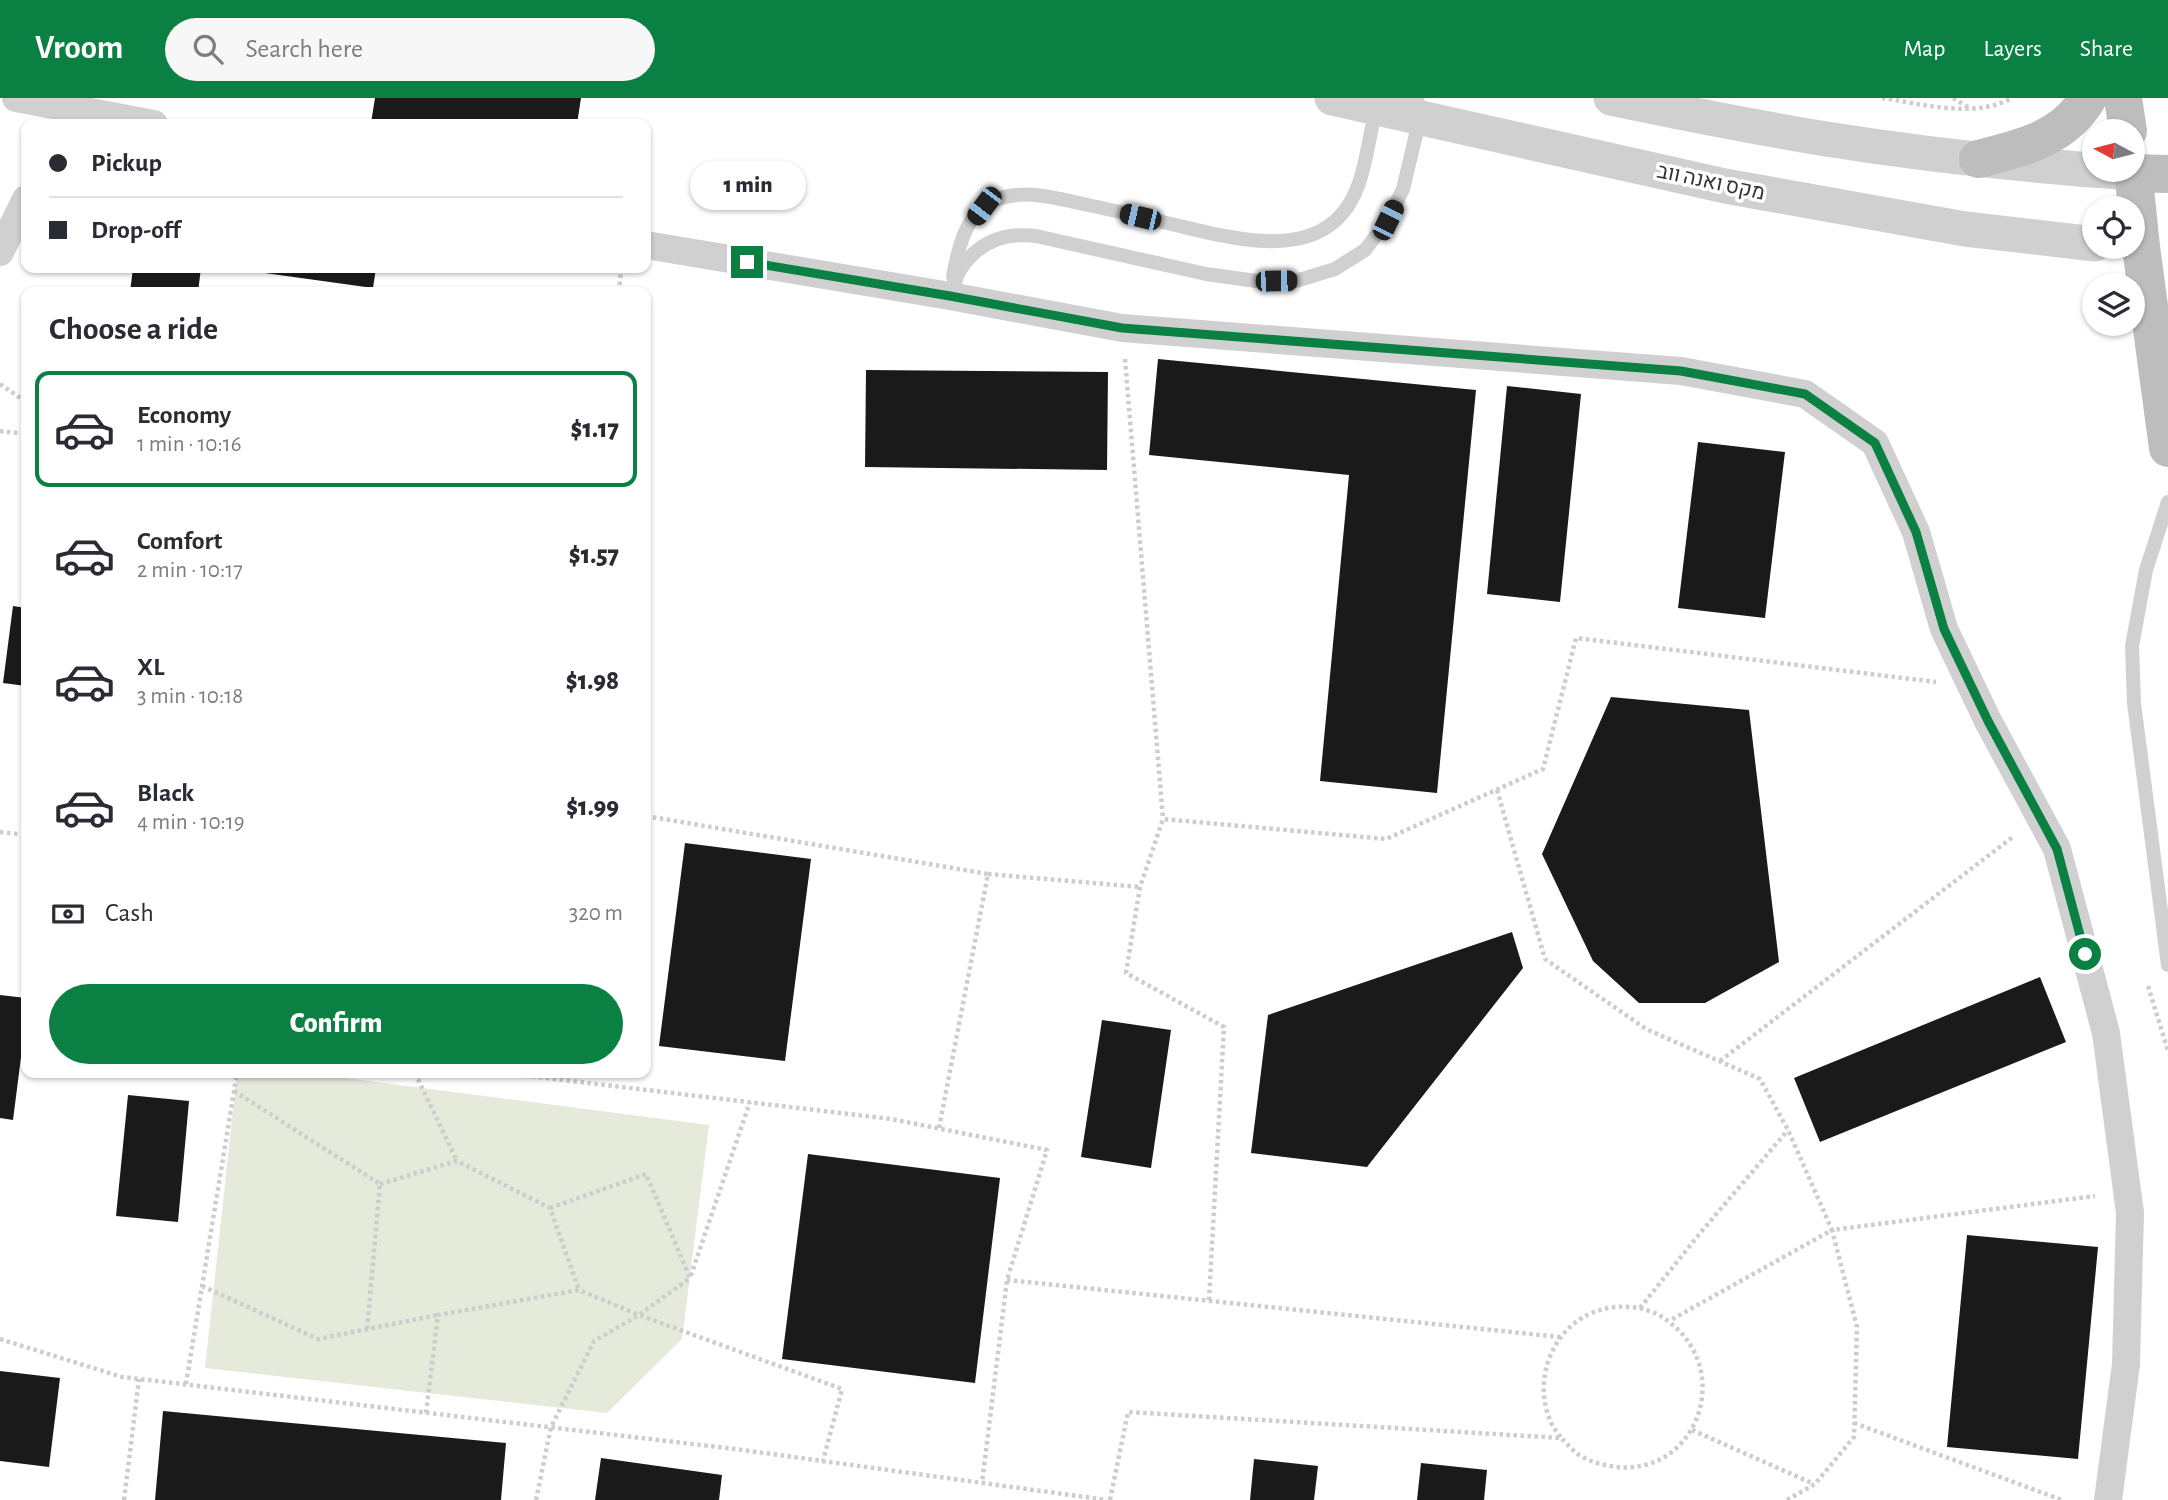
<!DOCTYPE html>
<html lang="en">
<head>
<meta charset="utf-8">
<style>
	body { margin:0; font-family:"Alegreya Sans",Heebo,sans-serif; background:#f7f7f7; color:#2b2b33; height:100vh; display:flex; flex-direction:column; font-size:26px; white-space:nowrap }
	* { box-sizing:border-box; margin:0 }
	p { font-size:23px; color:#7c7c81 }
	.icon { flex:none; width:38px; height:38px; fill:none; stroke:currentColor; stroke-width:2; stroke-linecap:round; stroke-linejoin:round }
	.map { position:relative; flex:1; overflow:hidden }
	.drawer { position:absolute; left:21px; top:189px; width:630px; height:791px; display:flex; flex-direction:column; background:#fff; border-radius:14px; box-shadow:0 2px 5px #0004 }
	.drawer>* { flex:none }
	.guide { position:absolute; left:21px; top:21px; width:630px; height:154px; border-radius:14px; box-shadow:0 2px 5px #0004; display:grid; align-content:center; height:154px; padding:0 28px; background:#fff }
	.needle { width:46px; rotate:277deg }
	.controls { position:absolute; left:2082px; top:21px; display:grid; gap:14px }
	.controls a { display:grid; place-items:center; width:63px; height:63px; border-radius:50%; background:#fff; box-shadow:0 2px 5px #0004; font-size:35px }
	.end { position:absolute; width:32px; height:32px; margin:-16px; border:9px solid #0b8043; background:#fff; box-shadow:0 0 0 4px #fff }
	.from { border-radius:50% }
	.bubble { position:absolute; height:49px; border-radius:24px; background:#fff; box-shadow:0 2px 5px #0004; font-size:23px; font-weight:800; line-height:49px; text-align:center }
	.car { position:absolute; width:21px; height:42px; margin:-21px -10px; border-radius:9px; box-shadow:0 0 5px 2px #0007; background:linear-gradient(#222 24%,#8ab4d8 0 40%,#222 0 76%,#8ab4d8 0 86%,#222 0) }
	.guide b { display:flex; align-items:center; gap:24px; height:66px; font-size:26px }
	.guide b+b { border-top:2px solid #e1e1e2 }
	.guide i { width:18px; height:18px; background:#2b2b33 }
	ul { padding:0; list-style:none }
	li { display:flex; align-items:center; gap:21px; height:116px; margin:0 14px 10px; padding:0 14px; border:4px solid transparent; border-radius:14px }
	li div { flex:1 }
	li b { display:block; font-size:26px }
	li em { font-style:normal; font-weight:800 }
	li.active { border-color:#0b8043 }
	li>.icon { width:63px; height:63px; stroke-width:1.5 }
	h2 { padding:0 28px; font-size:32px; line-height:84px }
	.pay { display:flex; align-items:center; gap:18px; height:77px; padding:0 28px; font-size:26px }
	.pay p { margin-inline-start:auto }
	.button { display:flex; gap:14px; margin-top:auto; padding:14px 28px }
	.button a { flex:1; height:80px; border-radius:42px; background:#0b8043; color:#fff; font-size:28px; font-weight:800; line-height:80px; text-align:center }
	header { display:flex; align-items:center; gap:42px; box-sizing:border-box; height:98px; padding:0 35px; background:#0b8043; color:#fff }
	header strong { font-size:33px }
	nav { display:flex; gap:38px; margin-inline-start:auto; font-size:24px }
	.search { width:490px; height:63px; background:#f7f7f7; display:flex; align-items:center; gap:18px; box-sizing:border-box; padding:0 24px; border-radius:38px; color:#7c7c81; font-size:26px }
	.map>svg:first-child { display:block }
	.green { fill:#e6eadb }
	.building { fill:#1a1a1a }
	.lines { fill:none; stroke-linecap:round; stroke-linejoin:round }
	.path { stroke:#cdcdcd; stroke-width:4.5; stroke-dasharray:3.5 3.5; stroke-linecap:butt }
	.service { stroke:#d0d0d0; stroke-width:14 }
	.minor { stroke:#d0d0d0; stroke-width:28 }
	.tertiary { stroke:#d0d0d0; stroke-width:35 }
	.secondary { stroke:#bdbdbd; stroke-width:38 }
	.route { stroke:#0b8043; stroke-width:9 }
	.labels { text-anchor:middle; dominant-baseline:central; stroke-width:7; stroke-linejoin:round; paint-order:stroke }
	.street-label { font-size:21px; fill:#333; stroke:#fff }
</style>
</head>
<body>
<header>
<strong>Vroom</strong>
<div class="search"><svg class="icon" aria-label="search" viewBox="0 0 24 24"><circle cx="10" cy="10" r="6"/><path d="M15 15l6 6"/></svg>Search here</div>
<nav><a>Map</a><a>Layers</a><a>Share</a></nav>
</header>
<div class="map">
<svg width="2168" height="1402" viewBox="0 0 2168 1402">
	<rect width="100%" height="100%" fill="#fff"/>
	<path class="green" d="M237,975H306L709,1027L682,1241L607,1315L205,1270Z"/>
	<path class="building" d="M375,0H581L577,26H378L371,25Z
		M133,170H201L198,194H130Z
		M237,170H376L373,190L237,171Z
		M1158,261L1476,292L1437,695L1320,683L1349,377L1149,357Z
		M866,272L1108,274L1107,372L865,369Z
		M1507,288L1581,296L1560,504L1487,496Z
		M1698,344L1785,354L1765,520L1678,510Z
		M13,508L26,510V588L3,585Z
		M1611,599L1749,612L1779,864L1705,905H1639L1593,863L1542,756Z
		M685,745L811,761L785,963L659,948Z
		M1512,834L1523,870L1367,1069L1251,1055L1268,917Z
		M2040,879L2066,944L1820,1044L1794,980Z
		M0,897L26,900V920L13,1022L0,1020Z
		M1102,922L1171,932L1151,1070L1081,1059Z
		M128,997L189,1003L178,1124L116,1118Z
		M808,1056L1000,1080L975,1285L782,1261Z
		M1967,1137L2098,1149L2078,1361L1947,1349Z
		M0,1273L60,1280L49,1369L0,1363Z
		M163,1313L506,1345L501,1402H155Z
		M601,1360L722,1377L719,1402H595Z
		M1254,1361L1318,1368L1314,1402H1250Z
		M1421,1365L1487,1372L1484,1402H1417Z"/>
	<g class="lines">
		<path class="path" d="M1882,0C1923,6 1974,21 2012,0
			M1953,0L1971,11
			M619,194L621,170
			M1125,261L1163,721
			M0,286L26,304
			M0,333L26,336
			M1497,692L1545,861L1646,931L1760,981L1788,1032L1832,1132L1669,1223
			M646,718L988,776L939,1030
			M0,734L26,737
			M988,776L1140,789
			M2148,888L2168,953
			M1720,963L2014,738
			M415,975L457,1063
			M504,975L891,1021L1047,1052L1007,1182L982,1385
			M234,993L380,1086L367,1231
			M380,1086L457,1063L550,1110L579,1192
			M550,1110L646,1076L690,1180L750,1004
			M1007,1182L1560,1239
			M202,1188L318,1241L438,1217
			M1209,1202L1224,929L1126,875L1140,789L1163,721L1386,741L1543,671L1576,540L1936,584
			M1640,1210L1701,1134L1788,1032
			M0,1241L122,1279L735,1351L1107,1402
			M186,1286L237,975
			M426,1315L438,1217L579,1192L639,1217L690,1180
			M1854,1325L2062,1402
			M1692,1332L1814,1386
			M124,1402L139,1281
			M536,1402L551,1329L594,1243L639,1217L842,1291L823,1363
			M1110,1402L1128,1314L1561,1340C1566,1345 1571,1350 1576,1355C1586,1362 1598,1366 1610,1368C1695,1383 1737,1274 1668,1223C1649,1208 1620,1205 1597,1213C1554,1227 1532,1280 1550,1322C1552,1328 1557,1334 1561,1340
			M1787,1402L1815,1386L1854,1339L1857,1229L1832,1132L2095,1098"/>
		<path class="service" d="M953,179C957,156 964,122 985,108C1012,88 1053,99 1083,106C1113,112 1142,119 1171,126C1220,137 1293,160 1335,123C1367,95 1365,47 1377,10
			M950,198C953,190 956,180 960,172C978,144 1004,134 1036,138L1206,176L1256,183H1296L1335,171L1365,152L1388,122L1403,91L1420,20L1417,0
			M2168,404L2146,472L2132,548L2134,605L2168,867"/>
		<path class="minor" d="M16,0L154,26
			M646,147L950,198L1122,230L1681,273L1805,296L1875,345L1916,434L1944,531L1988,623L2057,751L2106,935L2130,1115L2126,1266L2108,1402
			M0,154L26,101"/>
		<path class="tertiary" d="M1332,0L1725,88L1965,131L2095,146
			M1611,0C1683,15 1754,29 1826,41C1927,57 2030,68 2133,75"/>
		<path class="secondary" d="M2123,0L2128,33
			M1978,61C2021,50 2064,41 2088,0
			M2133,72L2141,149L2168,350
			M2133,75L2168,76"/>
	</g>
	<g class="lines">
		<path class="route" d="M747,164L950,198L1122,230L1681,273L1805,296L1875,345L1916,434L1944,531L1988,623L2057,751L2085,856"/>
	</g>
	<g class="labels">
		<g class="street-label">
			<text transform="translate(1711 84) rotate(12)">מקס ואנה ווב</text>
		</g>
	</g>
</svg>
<div class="controls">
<a><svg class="needle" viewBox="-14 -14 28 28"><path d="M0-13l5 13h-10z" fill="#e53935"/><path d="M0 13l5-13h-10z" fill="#7c7c81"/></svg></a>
<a><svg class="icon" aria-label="locate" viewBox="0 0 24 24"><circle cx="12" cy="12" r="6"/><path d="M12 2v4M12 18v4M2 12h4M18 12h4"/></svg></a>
<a><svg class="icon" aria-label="layers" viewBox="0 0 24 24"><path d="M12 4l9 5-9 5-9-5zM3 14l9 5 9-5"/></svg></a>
</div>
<i class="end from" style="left:2085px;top:856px"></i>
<i class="end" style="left:747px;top:164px"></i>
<div class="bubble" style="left:690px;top:63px;width:116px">1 min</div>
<i class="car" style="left:984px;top:108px;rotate:217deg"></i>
<i class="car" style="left:1140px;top:119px;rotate:283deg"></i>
<i class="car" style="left:1388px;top:122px;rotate:26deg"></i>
<i class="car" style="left:1276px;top:183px;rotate:89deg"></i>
<div class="guide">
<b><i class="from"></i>Pickup</b>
<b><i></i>Drop-off</b>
</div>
<section class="drawer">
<h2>Choose a ride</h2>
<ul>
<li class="active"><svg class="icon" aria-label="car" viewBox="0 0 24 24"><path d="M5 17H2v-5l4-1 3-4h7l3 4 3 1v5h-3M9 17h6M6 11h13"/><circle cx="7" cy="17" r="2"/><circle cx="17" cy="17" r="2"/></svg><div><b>Economy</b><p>1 min · 10:16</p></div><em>$1.17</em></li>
<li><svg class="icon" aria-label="car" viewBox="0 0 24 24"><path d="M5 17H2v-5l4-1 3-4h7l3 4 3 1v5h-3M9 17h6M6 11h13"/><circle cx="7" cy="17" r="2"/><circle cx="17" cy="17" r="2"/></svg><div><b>Comfort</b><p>2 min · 10:17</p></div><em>$1.57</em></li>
<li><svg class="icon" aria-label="car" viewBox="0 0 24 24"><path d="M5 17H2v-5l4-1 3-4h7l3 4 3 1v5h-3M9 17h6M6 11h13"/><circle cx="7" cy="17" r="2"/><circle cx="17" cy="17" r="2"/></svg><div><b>XL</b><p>3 min · 10:18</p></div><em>$1.98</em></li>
<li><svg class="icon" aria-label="car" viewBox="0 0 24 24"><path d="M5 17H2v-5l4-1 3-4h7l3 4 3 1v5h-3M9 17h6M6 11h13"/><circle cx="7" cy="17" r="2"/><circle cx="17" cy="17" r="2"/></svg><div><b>Black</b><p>4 min · 10:19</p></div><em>$1.99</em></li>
</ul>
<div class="pay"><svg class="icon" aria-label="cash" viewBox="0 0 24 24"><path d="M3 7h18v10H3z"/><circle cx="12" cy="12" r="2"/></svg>Cash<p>320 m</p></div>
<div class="button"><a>Confirm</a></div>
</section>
</div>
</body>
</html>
